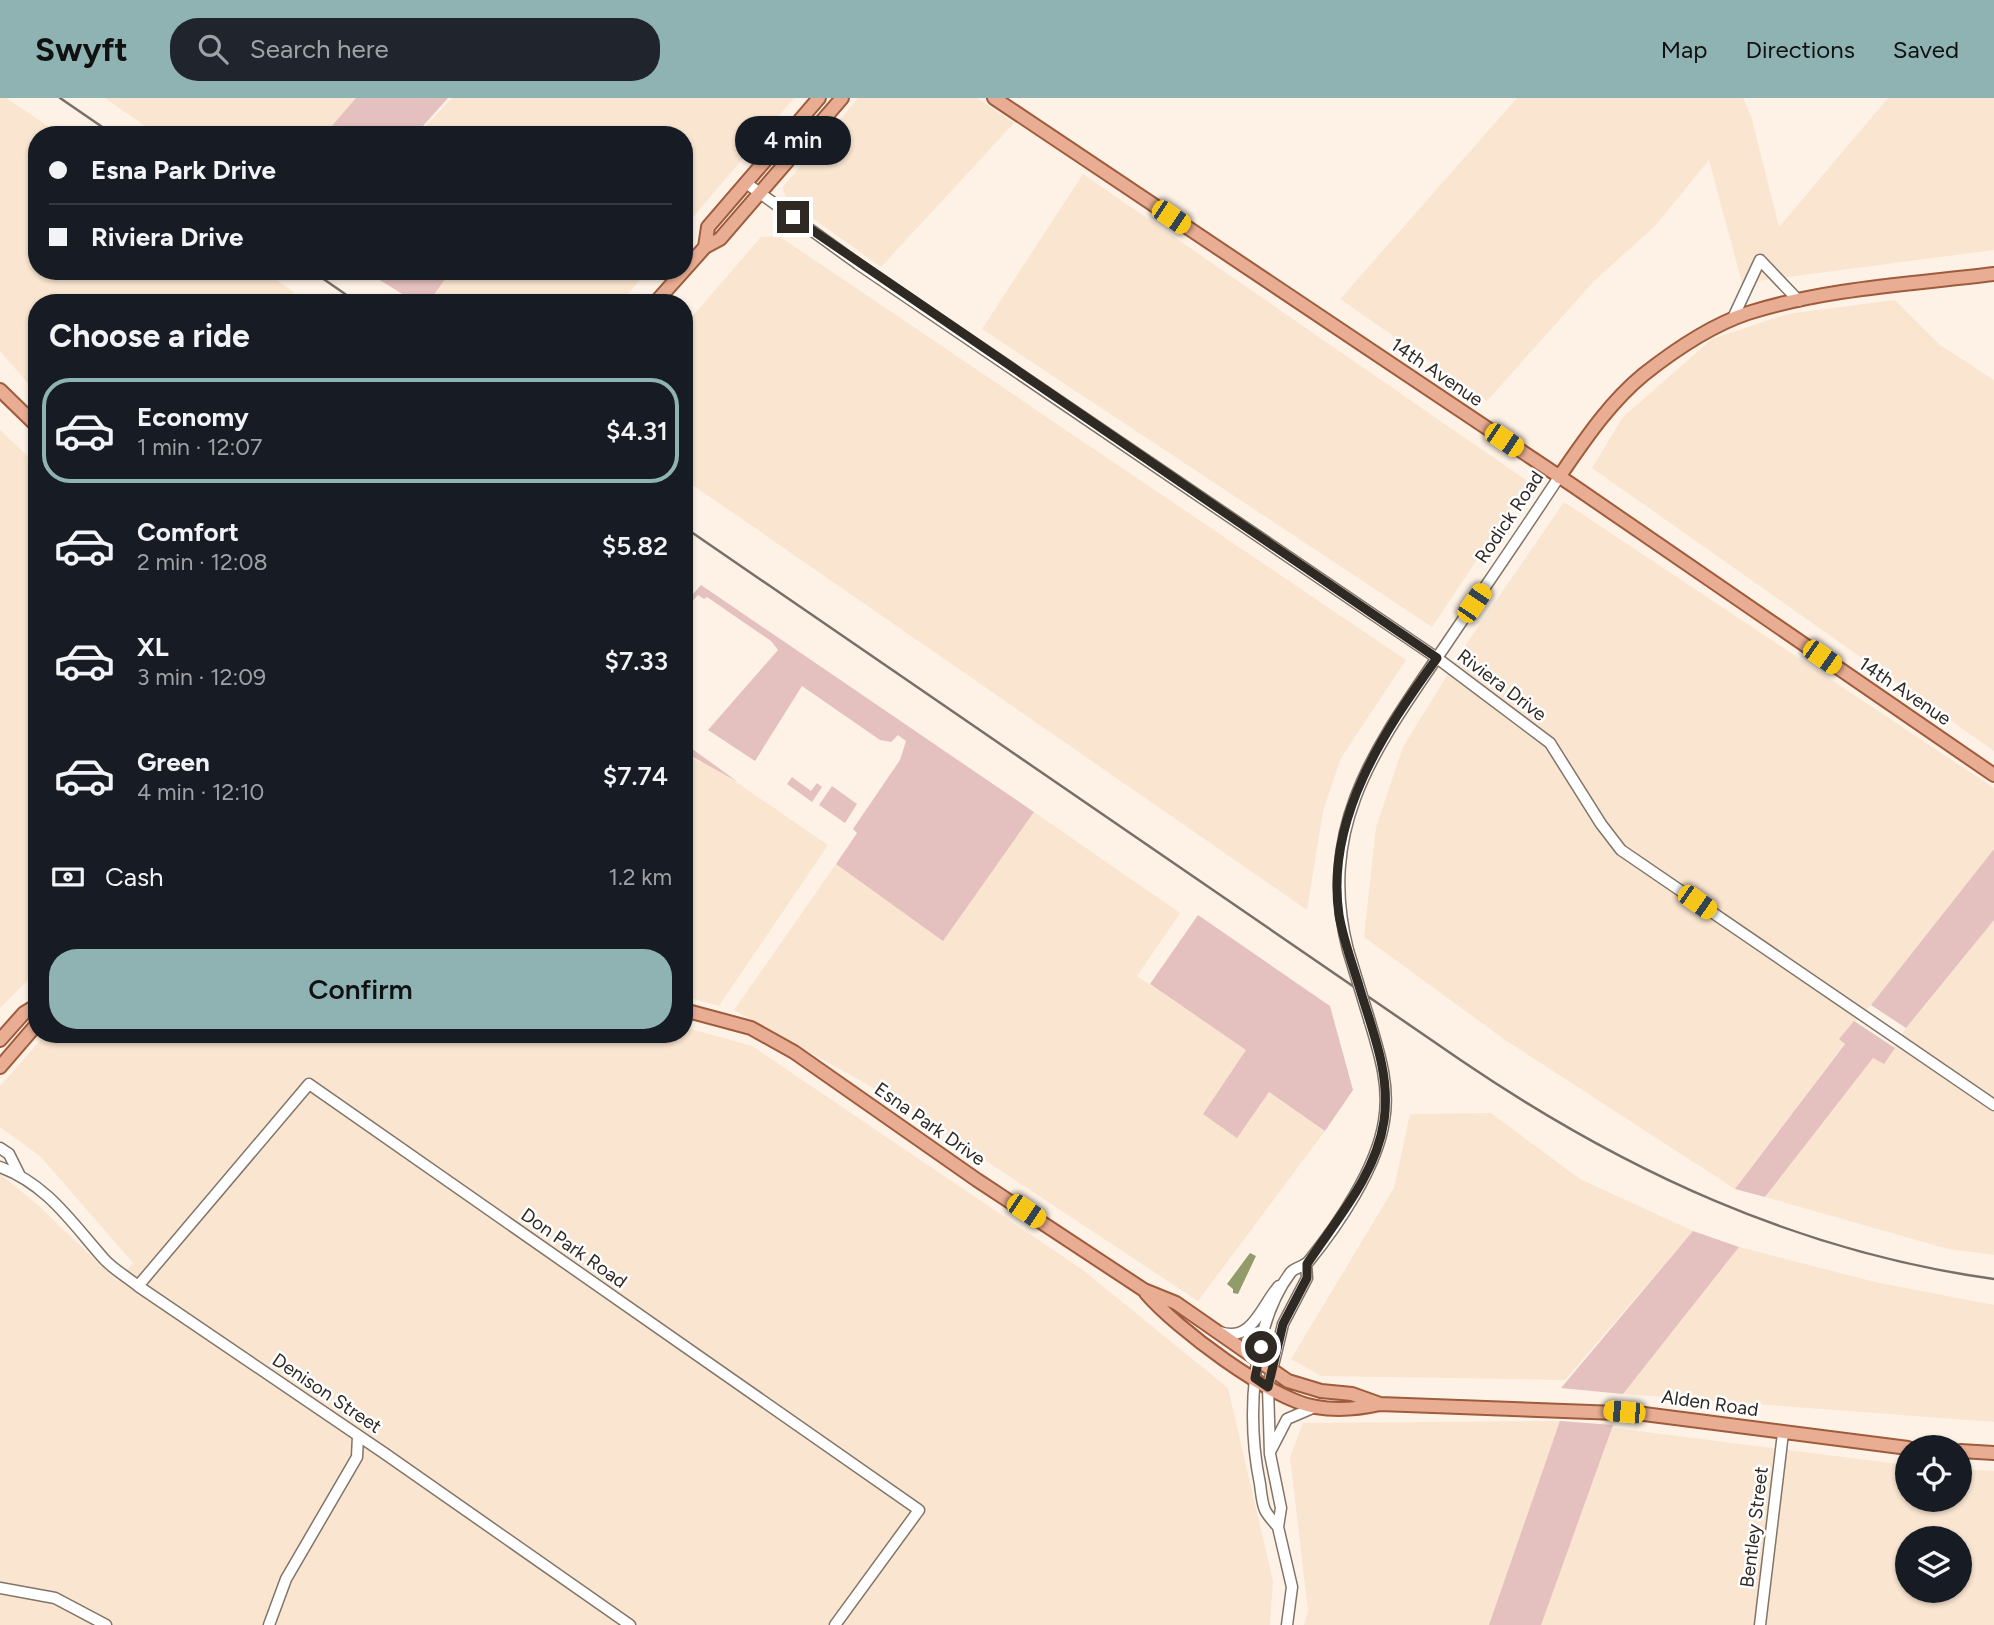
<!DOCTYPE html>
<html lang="en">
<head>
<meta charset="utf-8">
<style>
	body { margin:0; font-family:Figtree,sans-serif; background:#20242c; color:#f1f3f6; height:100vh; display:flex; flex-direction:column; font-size:26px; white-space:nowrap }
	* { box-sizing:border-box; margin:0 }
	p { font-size:23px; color:#9ea1a6 }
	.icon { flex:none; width:38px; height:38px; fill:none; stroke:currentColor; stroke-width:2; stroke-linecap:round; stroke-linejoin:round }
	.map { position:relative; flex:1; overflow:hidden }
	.sheet { position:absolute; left:28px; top:196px; width:665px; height:749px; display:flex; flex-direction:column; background:#171b24; border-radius:28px; box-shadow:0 2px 5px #0004 }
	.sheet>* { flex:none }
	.guide { position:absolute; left:28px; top:28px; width:665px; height:154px; border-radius:28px; box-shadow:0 2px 5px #0004; display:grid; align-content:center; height:154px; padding:0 21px; background:#171b24 }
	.tools { position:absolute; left:1895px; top:1337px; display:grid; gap:14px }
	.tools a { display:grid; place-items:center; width:77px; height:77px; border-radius:50%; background:#171b24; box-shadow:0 2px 5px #0004; font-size:35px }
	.end { position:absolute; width:32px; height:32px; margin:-16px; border:9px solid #2f2924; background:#fff; box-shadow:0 0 0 4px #fff }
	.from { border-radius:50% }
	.bubble { position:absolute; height:49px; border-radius:24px; background:#171b24; box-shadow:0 2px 5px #0004; font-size:23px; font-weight:600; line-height:49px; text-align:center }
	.car { position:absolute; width:21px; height:42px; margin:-21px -10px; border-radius:9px; box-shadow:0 0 5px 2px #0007; background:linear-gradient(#f5c518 24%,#345 0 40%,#f5c518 0 76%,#345 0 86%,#f5c518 0) }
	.guide b { display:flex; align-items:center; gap:24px; height:66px; font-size:26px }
	.guide b+b { border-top:2px solid #363941 }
	.guide i { width:18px; height:18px; background:#f1f3f6 }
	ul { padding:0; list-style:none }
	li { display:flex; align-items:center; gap:21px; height:105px; margin:0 14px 10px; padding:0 7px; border:4px solid transparent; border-radius:28px }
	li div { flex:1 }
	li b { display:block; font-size:26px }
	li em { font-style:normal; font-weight:600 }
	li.selected { border-color:#8fb3b3 }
	li>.icon { width:63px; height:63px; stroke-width:1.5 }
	h2 { padding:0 21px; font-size:32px; line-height:84px }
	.pay { display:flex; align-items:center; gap:18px; height:77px; padding:0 21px; font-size:26px }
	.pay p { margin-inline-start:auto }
	.cta { display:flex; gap:14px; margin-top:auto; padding:14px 21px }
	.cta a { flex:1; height:80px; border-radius:28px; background:#8fb3b3; color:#111; font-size:28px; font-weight:600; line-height:80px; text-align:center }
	header { display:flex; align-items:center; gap:42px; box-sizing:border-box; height:98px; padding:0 35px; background:#8fb3b3; color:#111 }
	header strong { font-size:33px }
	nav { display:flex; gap:38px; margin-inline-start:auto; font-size:24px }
	.search { width:490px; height:63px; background:#20242c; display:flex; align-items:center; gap:18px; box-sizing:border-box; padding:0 24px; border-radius:28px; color:#9ea1a6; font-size:26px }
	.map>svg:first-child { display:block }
	.built { fill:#f9e5d0; fill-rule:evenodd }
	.green { fill:#e4c0bf }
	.water { fill:#929b6a }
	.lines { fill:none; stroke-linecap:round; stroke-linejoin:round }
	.minor-casing { stroke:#827568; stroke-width:13 }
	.major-casing { stroke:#9e5c3d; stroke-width:16 }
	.minor { stroke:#fff; stroke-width:10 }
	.major { stroke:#e9ad93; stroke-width:12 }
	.rail { stroke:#776f68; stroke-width:2.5 }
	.minor-bridge-casing { stroke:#827568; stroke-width:13; stroke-linecap:butt }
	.minor-bridge { stroke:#fff; stroke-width:10 }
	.route { stroke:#2f2924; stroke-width:9 }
	.labels { text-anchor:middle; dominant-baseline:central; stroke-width:5; stroke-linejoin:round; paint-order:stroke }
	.street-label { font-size:19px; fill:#2f2924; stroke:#fff }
</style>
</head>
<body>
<header>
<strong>Swyft</strong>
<div class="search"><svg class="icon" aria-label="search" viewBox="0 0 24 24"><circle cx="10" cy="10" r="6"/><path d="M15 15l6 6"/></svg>Search here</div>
<nav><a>Map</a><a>Directions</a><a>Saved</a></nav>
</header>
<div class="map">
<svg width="1994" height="1527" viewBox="0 0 1994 1527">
	<rect width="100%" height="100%" fill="#fef2e6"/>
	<path class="built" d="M0,0H6L61,37H37V173H263L294,194L285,205H37V296L0,253Z
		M105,0H356L324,37H158Z
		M452,0H794L684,130V37H417Z
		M858,0H977L1014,25L881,169L786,101L783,89Z
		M1517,0H1743L1751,18L1779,129L1888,0H1994V152L1742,185L1709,62L1654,129L1594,183L1487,303L1340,201Z
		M1083,76L1529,384L1432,529L982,231Z
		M779,138L1406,562L1341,660L1323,713L1307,812L684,381V228L761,139Z
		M451,173H647L621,205H428Z
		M1895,202L1940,247L1994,282V653L1592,370L1623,319L1712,241L1787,216Z
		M0,332L33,363L37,374V873L0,910Z
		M1564,404L1994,690V751L1871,907L1839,941L1845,945L1735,1091L1505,942L1364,839L1376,729L1403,649L1467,545Z
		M684,654L701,665L704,662L828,747L719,908L684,898Z
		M1034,714L1180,815L1137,878L1247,952L1203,1016L1268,994L1325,1033L1198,1203L888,998L734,912L836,766L943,842Z
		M1994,822V1157L1948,1151L1765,1099L1873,960L1884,966L1906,930Z
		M684,929L752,948L1083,1172L1228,1290L1273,1483L1270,1527H0V1076L38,1107L117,1183L133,1165L41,1059L0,1029V988L46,936H684Z
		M1491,1015L1580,1081L1693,1133L1565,1282L1321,1278L1291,1261L1394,1090L1410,1016Z
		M1739,1149L1875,1184L1994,1207V1324L1623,1296Z
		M1560,1323L1907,1367L1908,1402H1960V1371L1994,1373V1527H1304L1308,1513L1290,1359L1303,1325ZM1908,1440H1960V1493H1908Z"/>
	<path class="green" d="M356,0H448L415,37H324Z
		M365,173H451L428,205H417Z
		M701,487L1034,714L943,843L836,766L857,735L853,731L900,662L906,643L898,637L891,644L880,642L802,588L755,663L708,632L778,552L771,543L707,499L704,501L698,497L684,512V506Z
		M687,642L693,645L691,650L738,684L684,654Z
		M792,679L811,693L817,685L822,689L812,704L787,686Z
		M832,688L857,706L845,725L819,707Z
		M1994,751V822L1906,930L1871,907Z
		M1198,817L1330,908L1353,992L1325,1033L1269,994L1237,1040L1203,1016L1246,952L1150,886Z
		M1854,923L1895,950L1884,966L1873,960L1765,1099L1735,1091L1845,946L1839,941Z
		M1693,1133L1739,1149L1623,1296L1561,1290Z
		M1560,1323L1613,1327L1541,1527H1489Z"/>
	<path class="water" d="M1250,1155L1256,1158L1238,1196L1233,1195V1191L1227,1186Z"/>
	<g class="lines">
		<g class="minor-casing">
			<path id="minor" d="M746,85L858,166L1437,560L1550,645L1601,726L1621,752L1994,1007
				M1732,222L1760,162L1799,203
				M1348,852C1316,727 1377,648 1443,551C1482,493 1521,437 1559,379
				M0,1050L9,1056L19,1076
				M0,1069C47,1086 72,1125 104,1161C113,1171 127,1179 138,1188L384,1355L630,1527
				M138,1188L309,986L919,1412L835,1527
				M1220,1234C1252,1246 1262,1206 1279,1188
				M1271,1352L1287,1321L1315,1309
				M1278,1429C1274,1424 1268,1418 1265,1412C1262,1405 1261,1394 1260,1386C1247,1323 1250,1228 1291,1174C1296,1169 1304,1169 1309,1163C1338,1127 1377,1070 1384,1023C1390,989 1380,957 1370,924
				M0,1490L55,1500L106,1527
				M269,1527L286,1481L357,1359L358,1338
				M1287,1527L1292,1489L1278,1429L1281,1410L1270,1356L1268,1289L1283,1226L1307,1180L1306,1166
				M1760,1527L1783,1335"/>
		</g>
		<g class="major-casing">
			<path id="major" d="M994,0L1575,389L1994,677
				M705,149L708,129L819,0
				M655,205L705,149L720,141L842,0
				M0,292L37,328
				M1559,379C1584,343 1609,305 1643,277C1672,254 1712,227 1748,215C1827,190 1912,186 1994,176
				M684,912L751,930L794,954L977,1082L1144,1192L1176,1205L1288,1283L1321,1293L1352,1296L1380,1306
				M0,942L24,915L37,907
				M0,969L37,926
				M1146,1195C1176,1230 1270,1301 1316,1309C1338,1313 1358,1311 1380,1306L1644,1316L1908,1350
				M1960,1353L1994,1355"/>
		</g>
		<use href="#minor" class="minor"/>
		<use href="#major" class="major"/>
		<path class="rail" d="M60,0L114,37
			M312,173L358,205
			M684,429L1462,963C1624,1073 1799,1154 1994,1181"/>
		<g class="minor-bridge-casing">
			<path id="minor-bridge" d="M1348,852L1370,924"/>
		</g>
		<use href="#minor-bridge" class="minor-bridge"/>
	</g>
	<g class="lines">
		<path class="route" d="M793,119L1437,560C1384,633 1325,721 1339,817C1343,841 1352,865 1359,888C1372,932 1391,976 1384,1023C1376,1077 1336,1122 1307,1166V1180L1283,1226L1268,1289L1255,1280L1261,1249"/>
	</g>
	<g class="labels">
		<g class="street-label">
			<text transform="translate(1437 274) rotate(34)">14th Avenue</text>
			<text transform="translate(1509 419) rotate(-56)">Rodick Road</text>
			<text transform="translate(1502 587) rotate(37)">Riviera Drive</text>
			<text transform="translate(1905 593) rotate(34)">14th Avenue</text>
			<text transform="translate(930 1026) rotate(35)">Esna Park Drive</text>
			<text transform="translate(574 1150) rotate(35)">Don Park Road</text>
			<text transform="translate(327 1295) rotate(34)">Denison Street</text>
			<text transform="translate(1710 1305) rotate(8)">Alden Road</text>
			<text transform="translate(1754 1429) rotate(-83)">Bentley Street</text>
		</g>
	</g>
</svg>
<div class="tools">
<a><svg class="icon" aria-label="locate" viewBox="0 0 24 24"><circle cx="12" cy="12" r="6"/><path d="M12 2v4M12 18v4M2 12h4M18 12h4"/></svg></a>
<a><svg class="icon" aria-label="layers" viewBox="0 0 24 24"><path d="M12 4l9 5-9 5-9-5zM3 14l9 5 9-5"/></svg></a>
</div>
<i class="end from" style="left:1261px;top:1249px"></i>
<i class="end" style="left:793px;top:119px"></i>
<div class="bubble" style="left:735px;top:18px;width:116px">4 min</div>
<i class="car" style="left:1171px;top:119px;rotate:124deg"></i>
<i class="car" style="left:1504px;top:342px;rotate:124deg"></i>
<i class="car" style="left:1474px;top:505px;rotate:34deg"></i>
<i class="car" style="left:1822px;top:559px;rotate:125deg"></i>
<i class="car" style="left:1697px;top:804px;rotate:125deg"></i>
<i class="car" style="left:1026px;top:1113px;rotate:124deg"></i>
<i class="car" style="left:1624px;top:1314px;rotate:275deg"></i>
<div class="guide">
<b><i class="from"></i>Esna Park Drive</b>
<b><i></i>Riviera Drive</b>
</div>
<section class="sheet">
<h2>Choose a ride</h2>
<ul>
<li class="selected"><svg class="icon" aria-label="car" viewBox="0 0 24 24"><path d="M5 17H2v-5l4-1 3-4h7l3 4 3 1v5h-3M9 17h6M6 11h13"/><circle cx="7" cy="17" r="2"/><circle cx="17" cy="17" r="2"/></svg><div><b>Economy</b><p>1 min · 12:07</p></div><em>$4.31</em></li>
<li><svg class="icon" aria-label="car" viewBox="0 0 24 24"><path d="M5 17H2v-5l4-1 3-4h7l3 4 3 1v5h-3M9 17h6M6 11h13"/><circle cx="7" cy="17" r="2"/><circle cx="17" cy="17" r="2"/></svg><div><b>Comfort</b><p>2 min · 12:08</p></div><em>$5.82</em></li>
<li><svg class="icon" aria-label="car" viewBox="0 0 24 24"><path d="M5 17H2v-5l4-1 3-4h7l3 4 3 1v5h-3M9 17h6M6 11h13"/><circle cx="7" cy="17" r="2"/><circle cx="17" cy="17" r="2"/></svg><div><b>XL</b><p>3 min · 12:09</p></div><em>$7.33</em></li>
<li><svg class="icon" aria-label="car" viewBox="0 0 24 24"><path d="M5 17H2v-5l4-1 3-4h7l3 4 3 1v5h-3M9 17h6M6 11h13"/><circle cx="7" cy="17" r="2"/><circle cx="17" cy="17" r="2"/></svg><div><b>Green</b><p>4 min · 12:10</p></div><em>$7.74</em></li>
</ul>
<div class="pay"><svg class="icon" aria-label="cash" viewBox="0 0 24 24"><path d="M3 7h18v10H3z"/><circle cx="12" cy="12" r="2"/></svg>Cash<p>1.2 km</p></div>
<div class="cta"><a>Confirm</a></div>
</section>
</div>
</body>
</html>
